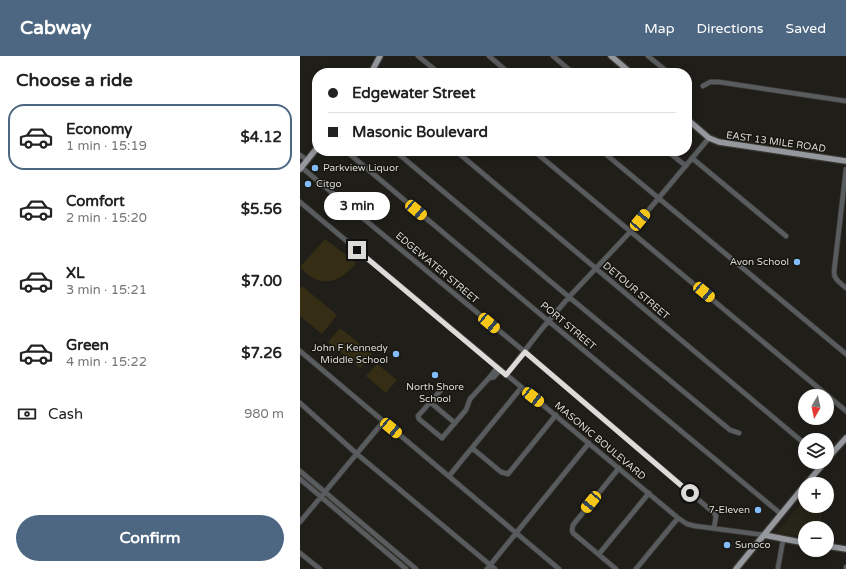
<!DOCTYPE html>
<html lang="en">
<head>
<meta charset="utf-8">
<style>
	body { margin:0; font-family:"Varela Round",sans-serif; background:#f6f6f6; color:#222; height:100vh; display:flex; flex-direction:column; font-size:15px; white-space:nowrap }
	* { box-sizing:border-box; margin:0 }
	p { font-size:13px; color:#767676 }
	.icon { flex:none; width:22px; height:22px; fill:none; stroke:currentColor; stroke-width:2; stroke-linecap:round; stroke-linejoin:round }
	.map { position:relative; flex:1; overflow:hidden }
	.drawer { display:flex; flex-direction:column; background:#fff; width:300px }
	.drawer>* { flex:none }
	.banner { position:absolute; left:12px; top:12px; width:380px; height:88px; border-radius:16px; box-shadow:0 2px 10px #0003; display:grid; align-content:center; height:88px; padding:0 16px; background:#fff }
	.needle { width:26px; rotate:189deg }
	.buttons { position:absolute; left:498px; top:333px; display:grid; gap:8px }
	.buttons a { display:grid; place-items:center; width:36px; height:36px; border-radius:50%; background:#fff; box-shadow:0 2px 10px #0003; font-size:20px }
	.end { position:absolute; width:18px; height:18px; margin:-9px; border:5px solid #dcdbd7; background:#111; box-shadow:0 0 0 2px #111 }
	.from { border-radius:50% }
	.bubble { position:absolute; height:28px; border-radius:14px; background:#fff; box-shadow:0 2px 10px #0003; font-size:13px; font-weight:700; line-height:28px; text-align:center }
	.car { position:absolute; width:12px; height:24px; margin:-12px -6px; border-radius:5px; box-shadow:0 0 3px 1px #0007; background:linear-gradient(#f5c518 24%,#345 0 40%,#f5c518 0 76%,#345 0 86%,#f5c518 0) }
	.banner b { display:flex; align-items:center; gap:14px; height:38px; font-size:15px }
	.banner b+b { border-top:1px solid #e0e0e0 }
	.banner i { width:10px; height:10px; background:#222 }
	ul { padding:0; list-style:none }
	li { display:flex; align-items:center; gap:12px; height:66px; margin:0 8px 6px; padding:0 8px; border:2px solid transparent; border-radius:16px }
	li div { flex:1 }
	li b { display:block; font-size:15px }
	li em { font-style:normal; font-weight:700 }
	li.active { border-color:#4d6783 }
	li>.icon { width:36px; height:36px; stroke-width:1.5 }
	h2 { padding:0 16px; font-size:18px; line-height:48px }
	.pay { display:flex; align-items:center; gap:10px; height:44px; padding:0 16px; font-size:15px }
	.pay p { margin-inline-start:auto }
	.primary-button { display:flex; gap:8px; margin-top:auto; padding:8px 16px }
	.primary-button a { flex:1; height:46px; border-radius:24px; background:#4d6783; color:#fff; font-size:16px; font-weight:700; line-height:46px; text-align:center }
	header { display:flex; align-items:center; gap:24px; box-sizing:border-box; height:56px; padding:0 20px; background:#4d6783; color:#fff }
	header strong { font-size:19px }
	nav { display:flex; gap:22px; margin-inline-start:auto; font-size:14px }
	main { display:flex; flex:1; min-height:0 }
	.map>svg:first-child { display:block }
	.built { fill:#272419 }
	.green { fill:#352d14 }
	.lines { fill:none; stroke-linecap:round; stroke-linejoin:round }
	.minor-casing { stroke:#3a3834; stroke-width:6 }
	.major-casing { stroke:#3a3834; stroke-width:8 }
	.minor { stroke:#595c5e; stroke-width:4.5 }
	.major { stroke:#95999e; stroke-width:5.5 }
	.route { stroke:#dcdbd7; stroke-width:5 }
	.poi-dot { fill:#82bcfa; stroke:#171510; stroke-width:1.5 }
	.labels { text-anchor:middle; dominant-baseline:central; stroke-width:3; stroke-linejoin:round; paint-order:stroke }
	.street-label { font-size:10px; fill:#dcdbd7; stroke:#171510 }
	.poi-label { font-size:10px; fill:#dcdbd7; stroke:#171510; text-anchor:start }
</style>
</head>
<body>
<header>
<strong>Cabway</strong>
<nav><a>Map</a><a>Directions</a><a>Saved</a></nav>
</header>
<main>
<section class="drawer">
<h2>Choose a ride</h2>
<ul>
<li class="active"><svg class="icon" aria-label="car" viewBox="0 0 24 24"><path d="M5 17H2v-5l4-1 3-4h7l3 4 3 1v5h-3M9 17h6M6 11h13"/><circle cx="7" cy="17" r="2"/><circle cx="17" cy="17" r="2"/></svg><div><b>Economy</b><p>1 min · 15:19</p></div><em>$4.12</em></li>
<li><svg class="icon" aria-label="car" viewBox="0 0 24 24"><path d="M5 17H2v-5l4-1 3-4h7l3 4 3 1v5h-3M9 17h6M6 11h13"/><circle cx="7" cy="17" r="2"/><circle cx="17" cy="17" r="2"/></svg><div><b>Comfort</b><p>2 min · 15:20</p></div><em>$5.56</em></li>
<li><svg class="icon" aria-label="car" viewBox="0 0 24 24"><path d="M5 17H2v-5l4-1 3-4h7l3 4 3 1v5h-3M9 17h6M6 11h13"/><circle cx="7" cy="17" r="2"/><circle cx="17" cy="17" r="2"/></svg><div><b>XL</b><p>3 min · 15:21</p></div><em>$7.00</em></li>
<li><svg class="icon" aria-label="car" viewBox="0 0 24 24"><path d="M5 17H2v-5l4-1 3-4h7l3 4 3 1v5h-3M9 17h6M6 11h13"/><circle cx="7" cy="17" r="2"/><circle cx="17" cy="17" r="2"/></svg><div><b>Green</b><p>4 min · 15:22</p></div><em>$7.26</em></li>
</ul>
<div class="pay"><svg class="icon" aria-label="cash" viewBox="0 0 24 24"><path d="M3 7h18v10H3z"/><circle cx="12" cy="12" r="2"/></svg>Cash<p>980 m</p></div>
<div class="primary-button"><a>Confirm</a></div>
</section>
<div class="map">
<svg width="546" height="513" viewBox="0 0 546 513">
	<rect width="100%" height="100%" fill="#201e19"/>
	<path class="built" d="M505,443V450H523L520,472H505V481L476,477Z"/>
	<path class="green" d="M25,183L56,207C45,220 32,230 15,223C10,221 4,215 0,211Z
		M2,230L37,259L22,278L0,260V233Z
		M40,272L72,298L60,312L28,286Z
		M77,308L97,324L86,337L66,320Z"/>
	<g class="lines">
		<g class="minor-casing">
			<path id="minor" d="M118,0L139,17
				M189,0L209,17
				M253,0L273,17
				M348,0L369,17
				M403,30L410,26H419L546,45
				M46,95L246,263L481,458
				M95,95L269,241L430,374L439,377
				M156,95L505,388
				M234,95L546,355
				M302,95L546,298
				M367,95L386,110
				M0,99L7,104
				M392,102L486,180
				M1,111L225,296L414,457L416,460L414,472
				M546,113L534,216C534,224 541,227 546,232
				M0,146L378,462L387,468L395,470L464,479
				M0,295L259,513
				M197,312L189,322L194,321L200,314
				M206,319L240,275L269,241L331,175L409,82
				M141,334L118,360L119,363L142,382L166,354L170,343L189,322
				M130,346L155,367
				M0,347L57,398L195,513
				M172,392L201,416L208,418L256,359
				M0,415L116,513
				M149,420L221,332
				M0,423L106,513
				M0,466L83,366
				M0,497L20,513
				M299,498L349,437
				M478,512L483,484
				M187,513L289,387
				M316,513L273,477L272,474L273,469L319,412
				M336,513L378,462
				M546,513V511"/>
		</g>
		<g class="major-casing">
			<path id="major" d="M311,0L331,17
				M71,17L80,0
				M387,63L409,82L419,86L546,105
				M0,113L17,92
				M527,403L546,382
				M506,428L525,406
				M464,479L505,487
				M527,490L546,493
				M436,513L505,429"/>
		</g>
		<use href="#minor" class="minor"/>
		<use href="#major" class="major"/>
	</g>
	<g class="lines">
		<path class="route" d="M57,194L206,319L225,296L390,437"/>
	</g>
	<g class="poi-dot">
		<circle cx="15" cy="112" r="4"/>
		<circle cx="8" cy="128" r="4"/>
		<circle cx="497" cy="206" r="4"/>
		<circle cx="96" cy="298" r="4"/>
		<circle cx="135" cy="319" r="4"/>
		<circle cx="458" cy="454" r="4"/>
		<circle cx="427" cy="489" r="4"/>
	</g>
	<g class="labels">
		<g class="street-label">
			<text transform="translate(476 86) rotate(8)">EAST 13 MILE ROAD</text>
			<text transform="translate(137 212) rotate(40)">EDGEWATER STREET</text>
			<text transform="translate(336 235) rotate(40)">DETOUR STREET</text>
			<text transform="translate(268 270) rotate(40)">PORT STREET</text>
			<text transform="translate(300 385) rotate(40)">MASONIC BOULEVARD</text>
		</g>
		<g class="poi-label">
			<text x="23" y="112">Parkview Liquor</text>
			<text x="16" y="128">Citgo</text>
			<text x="489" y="206" text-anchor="end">Avon School</text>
			<text x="88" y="292" text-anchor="end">John F Kennedy<tspan x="88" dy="12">Middle School</tspan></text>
			<text x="135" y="331" text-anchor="middle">North Shore<tspan x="135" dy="12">School</tspan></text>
			<text x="450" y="454" text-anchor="end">7-Eleven</text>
			<text x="435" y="489">Sunoco</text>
		</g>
	</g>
</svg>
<div class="buttons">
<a><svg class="needle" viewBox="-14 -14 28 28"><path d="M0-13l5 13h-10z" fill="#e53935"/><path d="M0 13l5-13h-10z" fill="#767676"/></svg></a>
<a><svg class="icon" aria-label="layers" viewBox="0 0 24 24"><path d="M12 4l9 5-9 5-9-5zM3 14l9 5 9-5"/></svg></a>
<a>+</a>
<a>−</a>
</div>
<i class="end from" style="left:390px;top:437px"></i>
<i class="end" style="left:57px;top:194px"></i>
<div class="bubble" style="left:24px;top:136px;width:66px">3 min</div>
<i class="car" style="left:116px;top:154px;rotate:130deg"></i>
<i class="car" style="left:340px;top:164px;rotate:40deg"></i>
<i class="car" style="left:404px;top:236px;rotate:130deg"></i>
<i class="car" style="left:189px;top:267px;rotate:130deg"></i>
<i class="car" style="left:233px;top:341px;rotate:128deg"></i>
<i class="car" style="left:91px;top:372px;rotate:130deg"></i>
<i class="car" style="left:291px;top:446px;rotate:219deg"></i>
<div class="banner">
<b><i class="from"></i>Edgewater Street</b>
<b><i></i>Masonic Boulevard</b>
</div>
</div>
</main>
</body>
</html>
